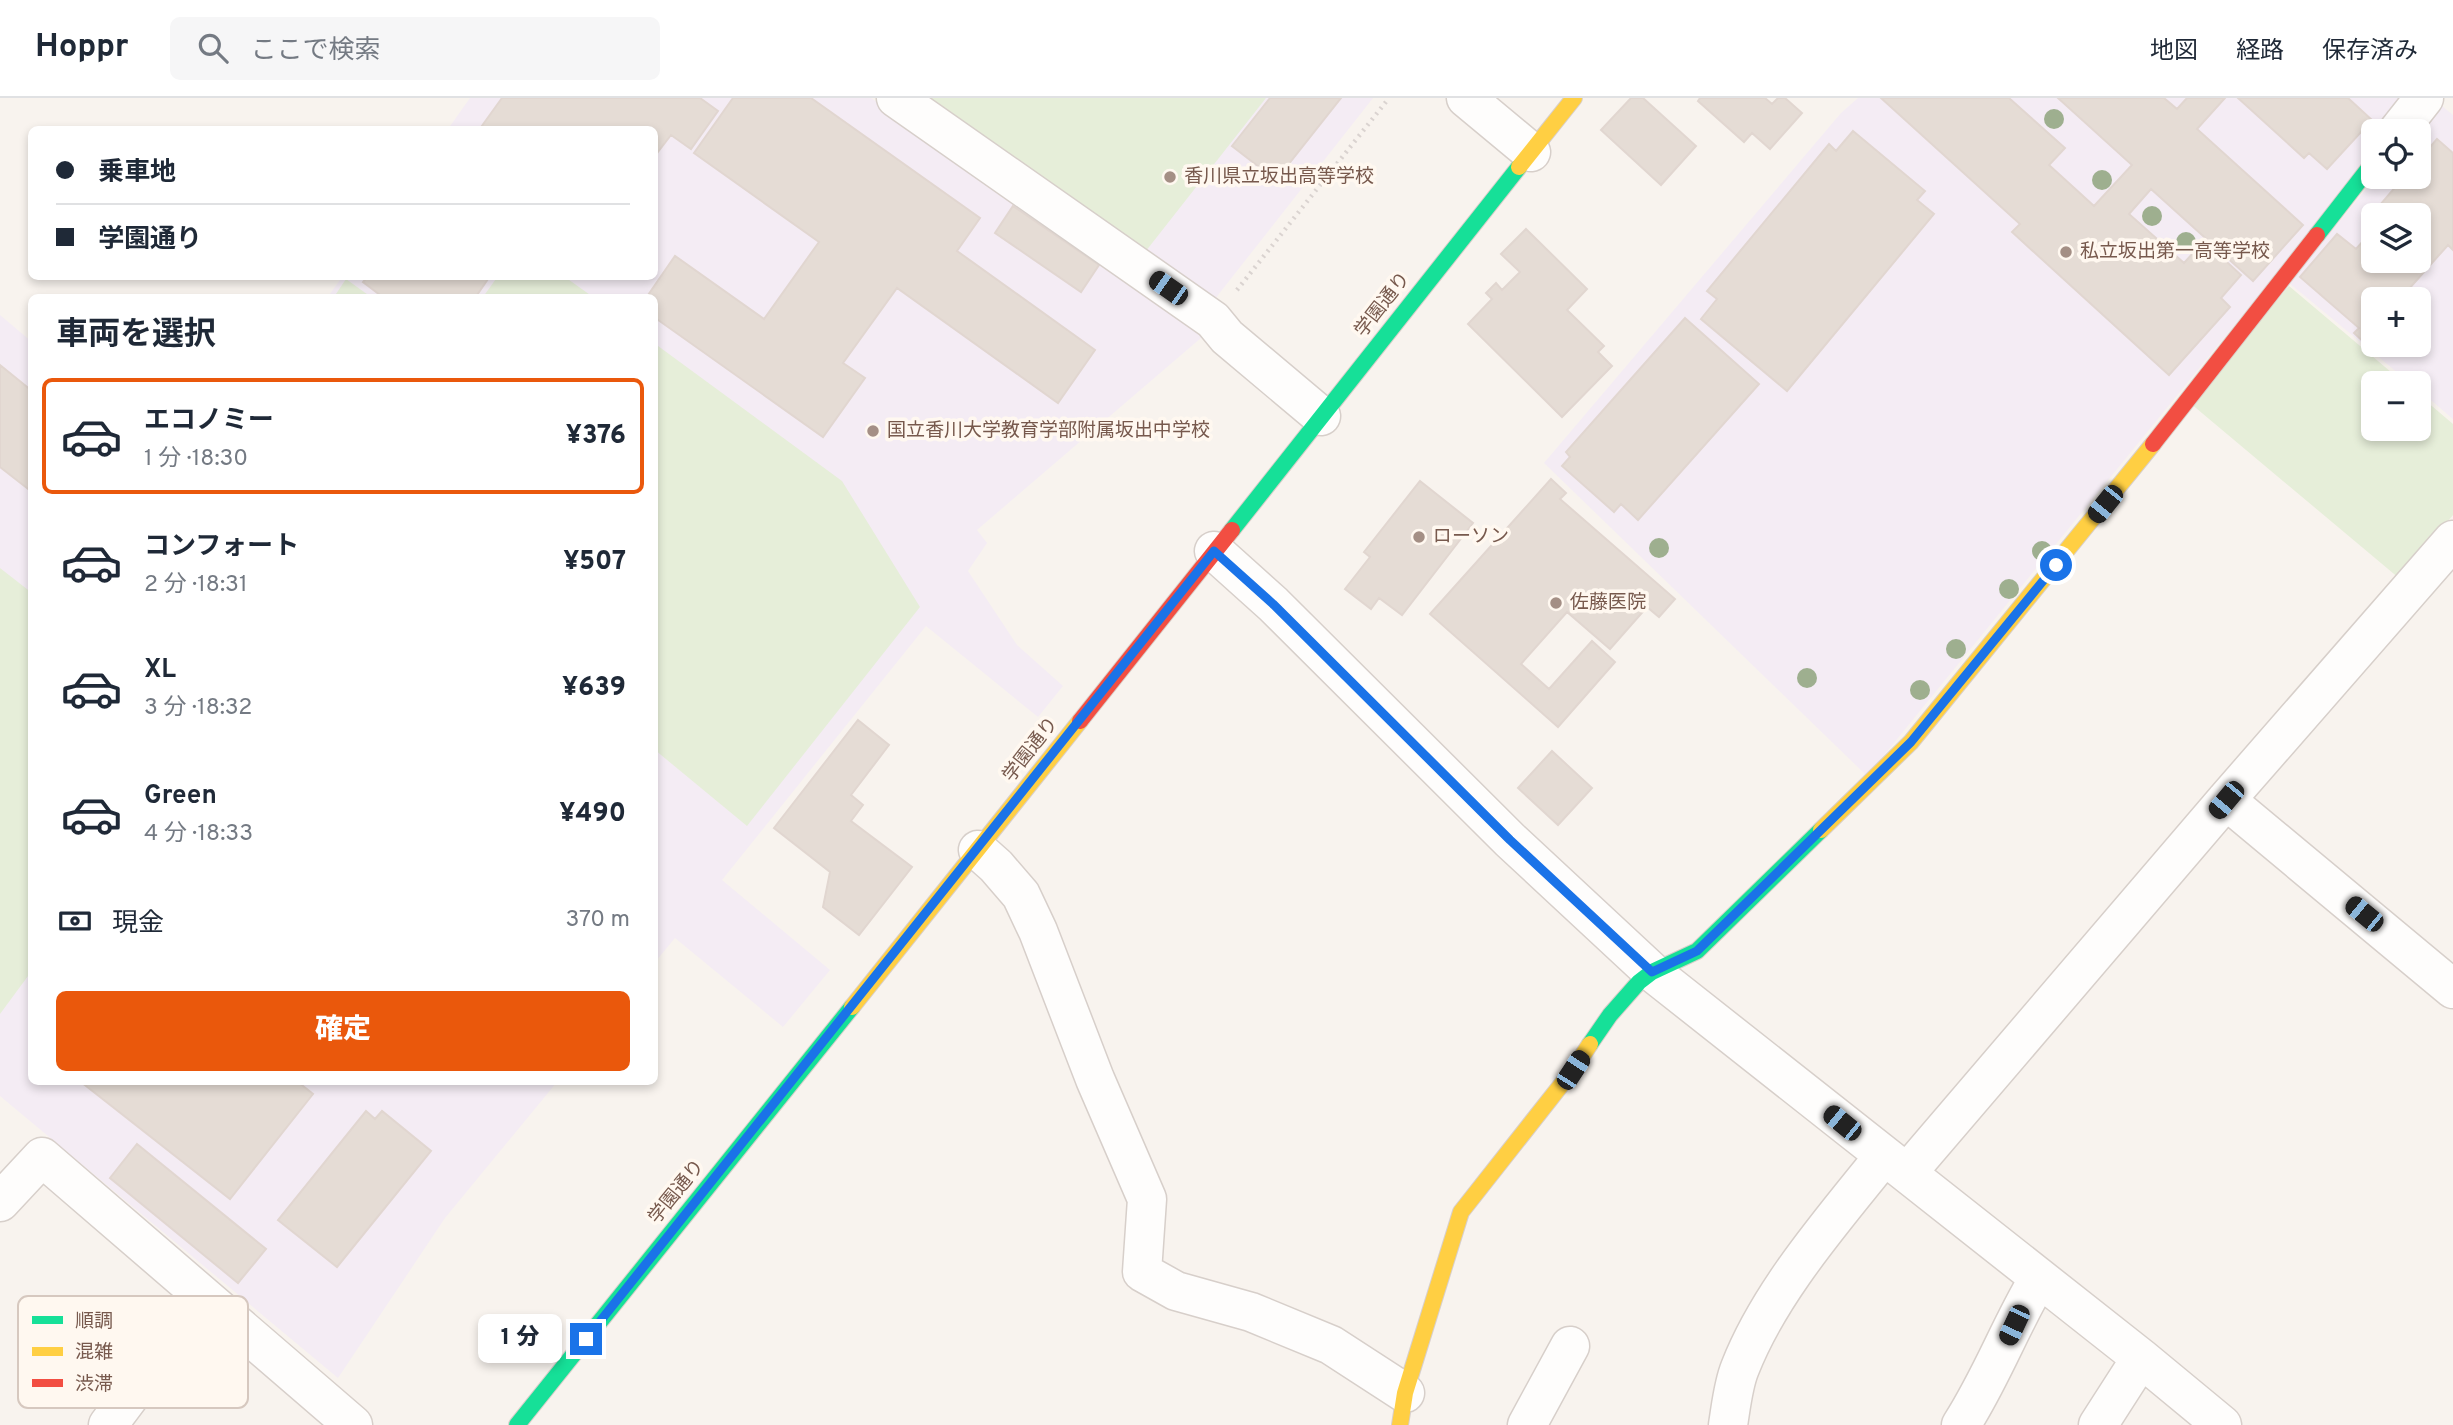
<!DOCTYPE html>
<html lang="ja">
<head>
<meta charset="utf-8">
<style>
	body { margin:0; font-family:Overpass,"Noto Sans JP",sans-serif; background:#f6f6f7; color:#1f2937; height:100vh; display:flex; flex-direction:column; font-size:26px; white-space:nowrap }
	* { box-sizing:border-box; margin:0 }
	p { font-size:23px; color:#747a83 }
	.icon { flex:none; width:38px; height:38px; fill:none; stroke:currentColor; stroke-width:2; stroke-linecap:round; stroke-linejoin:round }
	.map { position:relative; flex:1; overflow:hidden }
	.drawer { position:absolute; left:28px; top:196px; width:630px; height:791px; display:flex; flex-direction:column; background:#fff; border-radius:10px; box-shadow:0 4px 10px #0003 }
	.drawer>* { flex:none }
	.hud { position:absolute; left:28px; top:28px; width:630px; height:154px; border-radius:10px; box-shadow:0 4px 10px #0003; display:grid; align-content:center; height:154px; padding:0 28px; background:#fff }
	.buttons { position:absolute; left:2361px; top:21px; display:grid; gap:14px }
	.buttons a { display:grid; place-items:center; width:70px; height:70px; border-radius:10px; background:#fff; box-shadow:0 4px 10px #0003; font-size:35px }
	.end { position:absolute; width:32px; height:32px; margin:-16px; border:9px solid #1a73e8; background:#fff; box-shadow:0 0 0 4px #fff }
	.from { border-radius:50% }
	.bubble { position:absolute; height:49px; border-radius:10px; background:#fff; box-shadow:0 4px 10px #0003; font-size:23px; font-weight:800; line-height:49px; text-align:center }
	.car { position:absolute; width:21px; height:42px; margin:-21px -10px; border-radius:9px; box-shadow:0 0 5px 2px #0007; background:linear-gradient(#222 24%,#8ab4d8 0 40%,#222 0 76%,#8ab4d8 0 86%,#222 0) }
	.hud b { display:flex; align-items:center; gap:24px; height:66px; font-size:26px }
	.hud b+b { border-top:2px solid #e0e1e3 }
	.hud i { width:18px; height:18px; background:#1f2937 }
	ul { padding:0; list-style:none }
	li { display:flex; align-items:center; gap:21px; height:116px; margin:0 14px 10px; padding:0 14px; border:4px solid transparent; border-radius:10px }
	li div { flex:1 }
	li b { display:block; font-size:26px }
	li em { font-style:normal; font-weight:800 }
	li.selected { border-color:#ea580c }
	li>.icon { width:63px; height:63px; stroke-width:1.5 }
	h2 { padding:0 28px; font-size:32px; line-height:84px }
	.pay { display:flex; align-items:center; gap:18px; height:77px; padding:0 28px; font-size:26px }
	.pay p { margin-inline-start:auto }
	.button { display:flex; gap:14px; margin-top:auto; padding:14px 28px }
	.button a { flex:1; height:80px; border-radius:10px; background:#ea580c; color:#fff; font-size:28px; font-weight:800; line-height:80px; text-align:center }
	header { display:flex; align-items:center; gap:42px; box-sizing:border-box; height:98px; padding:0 35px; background:#fff; border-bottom:2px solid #e0e1e3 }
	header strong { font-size:33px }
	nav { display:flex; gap:38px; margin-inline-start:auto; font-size:24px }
	.search { width:490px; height:63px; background:#f6f6f7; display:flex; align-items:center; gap:18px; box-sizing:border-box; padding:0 24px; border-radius:10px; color:#747a83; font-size:26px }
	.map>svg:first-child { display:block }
	.education { fill:#f4ecf4; fill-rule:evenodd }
	.green { fill:#e6eed9 }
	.building { fill:#e5dcd5; stroke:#e1d6d0; stroke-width:2 }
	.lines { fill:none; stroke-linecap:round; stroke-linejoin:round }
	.street-casing { stroke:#d7cfca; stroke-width:41 }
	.fast-casing { stroke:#d8cfca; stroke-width:18 }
	.slow-casing { stroke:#d8cfca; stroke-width:18 }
	.jam-casing { stroke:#d8cfca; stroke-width:18 }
	.path { stroke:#dad3d0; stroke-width:4.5; stroke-dasharray:2 5; stroke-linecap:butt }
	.street { stroke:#fefdfc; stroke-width:38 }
	.fast { stroke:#16e098; stroke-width:16 }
	.slow { stroke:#ffcf43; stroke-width:16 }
	.jam { stroke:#f24e42; stroke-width:16 }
	.tree { fill:#9eaf8f }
	.route { stroke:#1a73e8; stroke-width:9 }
	.poi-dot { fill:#a48f85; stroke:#fff8f0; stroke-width:2.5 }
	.labels { text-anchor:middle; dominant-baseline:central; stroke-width:7; stroke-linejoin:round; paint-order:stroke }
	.poi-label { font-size:19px; fill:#77594d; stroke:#fff8f0; text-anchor:start }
	.street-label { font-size:19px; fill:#77594d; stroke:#fff8f0 }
	.key { fill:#fff8f0; stroke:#d6c8bf; stroke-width:2 }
	.key-label { font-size:19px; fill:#77594d }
</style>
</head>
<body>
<header>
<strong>Hoppr</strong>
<div class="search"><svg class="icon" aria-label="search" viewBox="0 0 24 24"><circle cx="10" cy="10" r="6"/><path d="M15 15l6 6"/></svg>ここで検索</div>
<nav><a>地図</a><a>経路</a><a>保存済み</a></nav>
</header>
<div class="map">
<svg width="2453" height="1327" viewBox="0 0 2453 1327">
	<rect width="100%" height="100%" fill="#f8f3ee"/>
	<path class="education" d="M470,0H871L1208,234L977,432L987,445L968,473L1017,547L1063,588L1038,619L926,528L722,782L830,872L783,929L675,840L655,864L654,200H327L342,179L654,178V32L448,31Z
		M915,0H1373L1211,206Z
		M1858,0H2409L2392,33H2373V57L1867,678L1544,365L1841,15Z
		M2437,4L2453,17V321L2419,292L2418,285H2410L2289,185L2376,79H2418V33ZM2373,117H2418V163H2373ZM2373,201H2418V247H2373Z
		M0,217L32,244V984H557L445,1120L338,1280L0,998Z"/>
	<path class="green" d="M915,0H1266L1142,158Z
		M498,178L565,179L593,199H483Z
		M346,181L371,199H334Z
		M2289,188L2404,285H2373V331H2418L2419,297L2453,326V417L2400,481L2190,305Z
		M654,245L842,383L920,509L747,728L655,652Z
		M0,470L32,495L31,874L0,916Z"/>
	<path class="building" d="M502,0H700L718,13L691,51L671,37L654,59V32H479Z
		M733,0H811L980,120L957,153L1095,252L1058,305L897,190L843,265L865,280L823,339L654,219V200H646L675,158L764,221L819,144L694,55Z
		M1270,0H1341L1276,82L1232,48Z
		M1631,0H1643L1696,48L1661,87L1601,32Z
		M1700,0H1765L1772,6L1778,0H1785L1802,15L1770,51L1752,35L1744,44L1698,3Z
		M1881,0H2009L2065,50L2049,67L2094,108L2132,67L2058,0H2164L2177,11L2187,0H2225L2197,31L2303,127L2253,183L2151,91L2129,116L2184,165L2204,143L2241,177L2221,200L2230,209L2169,277L2012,134L2020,126Z
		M2238,0H2348L2372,22L2327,71L2309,55L2304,60Z
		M1853,33L1925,93L1917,102L1934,116L1787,293L1701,221L1717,201L1707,193L1829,46L1836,53Z
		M2437,41L2453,55V152L2448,147L2400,201H2373V242L2368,248L2354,235L2359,230L2300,179L2337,136L2356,151L2373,132V163H2418V117H2386L2388,115L2379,108L2404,79H2418V63Z
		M1013,108L1099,167L1081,194L995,135Z
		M1526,131L1587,191L1567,212L1604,248L1598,254L1612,268L1562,319L1468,226L1492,201L1486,195L1496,185L1502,192L1520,174L1501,156Z
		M368,178H490L475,200H384L363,184Z
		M1685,220L1759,286L1638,422L1621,406L1614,414L1562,368L1570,359L1566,354Z
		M0,267L32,293V394L0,369Z
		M1551,381L1566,395L1560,401L1675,501L1659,519L1647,509L1610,551L1567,514L1521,566L1549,591L1592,543L1615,564L1558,629L1430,516Z
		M1420,383L1473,425L1402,517L1379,500L1371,511L1345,491L1370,459L1364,454Z
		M858,622L889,647L851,697L863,707L851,723L912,769L859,837L823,809L830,774L774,730Z
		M1552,653L1592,690L1558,727L1518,690Z
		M81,984H298L313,996L230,1101Z
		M366,1013L375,1021L382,1013L431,1053L337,1169L278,1122Z
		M137,1046L266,1151L238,1185L110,1080Z"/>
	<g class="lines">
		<g class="street-casing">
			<path id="street" d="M896,0L1213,222L1227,239L1321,318
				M1466,0L1531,54
				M2398,33L2424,0
				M1214,453L1273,506L1510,742L1652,874L2141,1260L2222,1327
				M2226,702L2453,891
				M978,752L996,768L1021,797L1038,833L1095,981L1147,1101L1142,1174L1176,1193L1251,1214L1331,1247L1405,1295
				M1907,1075L2226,702L2453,442
				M0,1104L42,1059L353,1327
				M108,1327L204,1199
				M1527,1327L1570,1248
				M1728,1327C1731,1309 1733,1287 1740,1270C1770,1193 1833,1122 1884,1058
				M1961,1327C1992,1279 2010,1228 2039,1180
				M2098,1327L2141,1260"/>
		</g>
		<g class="fast-casing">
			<path id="fast" d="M2317,137L2373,65
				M1232,432L1519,69
				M1590,946L1610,917L1639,884L1652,874L1697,853L1821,732
				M517,1327L852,909"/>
		</g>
		<g class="slow-casing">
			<path id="slow" d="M1519,69L1574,0
				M1821,732L1911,644L2153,346
				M852,909L1080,623
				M1400,1327L1405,1295L1461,1114L1573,972L1590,946"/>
		</g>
		<g class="jam-casing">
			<path id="jam" d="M2153,346L2317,137
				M1080,623L1232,432"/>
		</g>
		<path class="path" d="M1237,192L1389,0"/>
		<use href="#street" class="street"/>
		<use href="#fast" class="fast"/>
		<use href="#slow" class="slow"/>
		<use href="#jam" class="jam"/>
	</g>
	<g class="tree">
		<circle cx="2054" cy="21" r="10"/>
		<circle cx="2102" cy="82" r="10"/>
		<circle cx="2152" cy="118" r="10"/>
		<circle cx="2186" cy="144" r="10"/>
		<circle cx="1659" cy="450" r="10"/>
		<circle cx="2042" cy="453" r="10"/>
		<circle cx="2009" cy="491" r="10"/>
		<circle cx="1956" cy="551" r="10"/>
		<circle cx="1807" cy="580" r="10"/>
		<circle cx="1920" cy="592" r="10"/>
	</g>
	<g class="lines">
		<path class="route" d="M586,1241L1214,453L1273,506L1510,742L1652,874L1697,853L1911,644L2056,467"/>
	</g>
	<g class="poi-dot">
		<circle cx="1170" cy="79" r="7"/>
		<circle cx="2066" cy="154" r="7"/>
		<circle cx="873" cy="333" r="7"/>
		<circle cx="1419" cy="439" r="7"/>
		<circle cx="1556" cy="505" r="7"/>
	</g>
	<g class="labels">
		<g class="poi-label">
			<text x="1184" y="79">香川県立坂出高等学校</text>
			<text x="2080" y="154">私立坂出第一高等学校</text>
			<text x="887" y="333">国立香川大学教育学部附属坂出中学校</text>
			<text x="1433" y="439">ローソン</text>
			<text x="1570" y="505">佐藤医院</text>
		</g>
		<g class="street-label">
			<text transform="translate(1383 207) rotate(-52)">学園通り</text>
			<text transform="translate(1031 652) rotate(-52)">学園通り</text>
			<text transform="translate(677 1094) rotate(-51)">学園通り</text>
		</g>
	</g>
	<rect x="18" y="1198" width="230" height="112" rx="10" class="key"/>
	<rect x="32" y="1218" width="31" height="8" fill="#16e098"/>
	<rect x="32" y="1249" width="31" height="9" fill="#ffcf43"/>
	<rect x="32" y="1281" width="31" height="8" fill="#f24e42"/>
	<g class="key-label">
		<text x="75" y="1229">順調</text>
		<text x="75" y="1260">混雑</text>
		<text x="75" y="1292">渋滞</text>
	</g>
</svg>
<div class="buttons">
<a><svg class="icon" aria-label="locate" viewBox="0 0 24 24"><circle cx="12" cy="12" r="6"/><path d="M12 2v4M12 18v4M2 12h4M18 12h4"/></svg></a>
<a><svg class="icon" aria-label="layers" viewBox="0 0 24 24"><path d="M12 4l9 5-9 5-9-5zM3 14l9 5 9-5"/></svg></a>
<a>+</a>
<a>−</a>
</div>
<i class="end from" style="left:2056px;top:467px"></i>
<i class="end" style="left:586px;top:1241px"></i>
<div class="bubble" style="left:478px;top:1216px;width:84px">1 分</div>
<i class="car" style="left:1168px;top:190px;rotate:305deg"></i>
<i class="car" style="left:2105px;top:406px;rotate:219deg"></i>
<i class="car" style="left:2226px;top:702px;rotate:220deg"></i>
<i class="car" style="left:2364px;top:816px;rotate:309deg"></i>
<i class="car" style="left:1573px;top:972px;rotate:33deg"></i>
<i class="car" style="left:1842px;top:1025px;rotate:309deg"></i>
<i class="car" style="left:2014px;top:1227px;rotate:205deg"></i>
<div class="hud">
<b><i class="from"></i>乗車地</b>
<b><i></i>学園通り</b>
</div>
<section class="drawer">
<h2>車両を選択</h2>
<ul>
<li class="selected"><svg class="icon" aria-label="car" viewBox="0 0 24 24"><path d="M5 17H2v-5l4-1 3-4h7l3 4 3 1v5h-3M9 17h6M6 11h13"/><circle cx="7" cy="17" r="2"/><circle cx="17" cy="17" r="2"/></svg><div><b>エコノミー</b><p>1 分 · 18:30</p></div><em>¥376</em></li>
<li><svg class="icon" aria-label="car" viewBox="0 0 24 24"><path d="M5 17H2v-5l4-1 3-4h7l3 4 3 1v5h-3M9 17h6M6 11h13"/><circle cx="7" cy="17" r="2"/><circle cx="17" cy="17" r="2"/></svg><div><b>コンフォート</b><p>2 分 · 18:31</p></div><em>¥507</em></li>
<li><svg class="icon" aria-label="car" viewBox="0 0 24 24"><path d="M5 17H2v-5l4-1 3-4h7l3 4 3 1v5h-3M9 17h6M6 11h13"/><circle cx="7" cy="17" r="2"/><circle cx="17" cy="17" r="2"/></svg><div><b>XL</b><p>3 分 · 18:32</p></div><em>¥639</em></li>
<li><svg class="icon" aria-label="car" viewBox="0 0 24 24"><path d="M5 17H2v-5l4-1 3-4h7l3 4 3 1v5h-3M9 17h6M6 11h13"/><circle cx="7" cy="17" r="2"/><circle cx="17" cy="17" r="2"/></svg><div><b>Green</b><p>4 分 · 18:33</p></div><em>¥490</em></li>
</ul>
<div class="pay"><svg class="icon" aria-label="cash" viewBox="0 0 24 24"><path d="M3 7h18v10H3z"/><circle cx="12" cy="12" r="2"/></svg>現金<p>370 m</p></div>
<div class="button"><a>確定</a></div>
</section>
</div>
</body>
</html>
